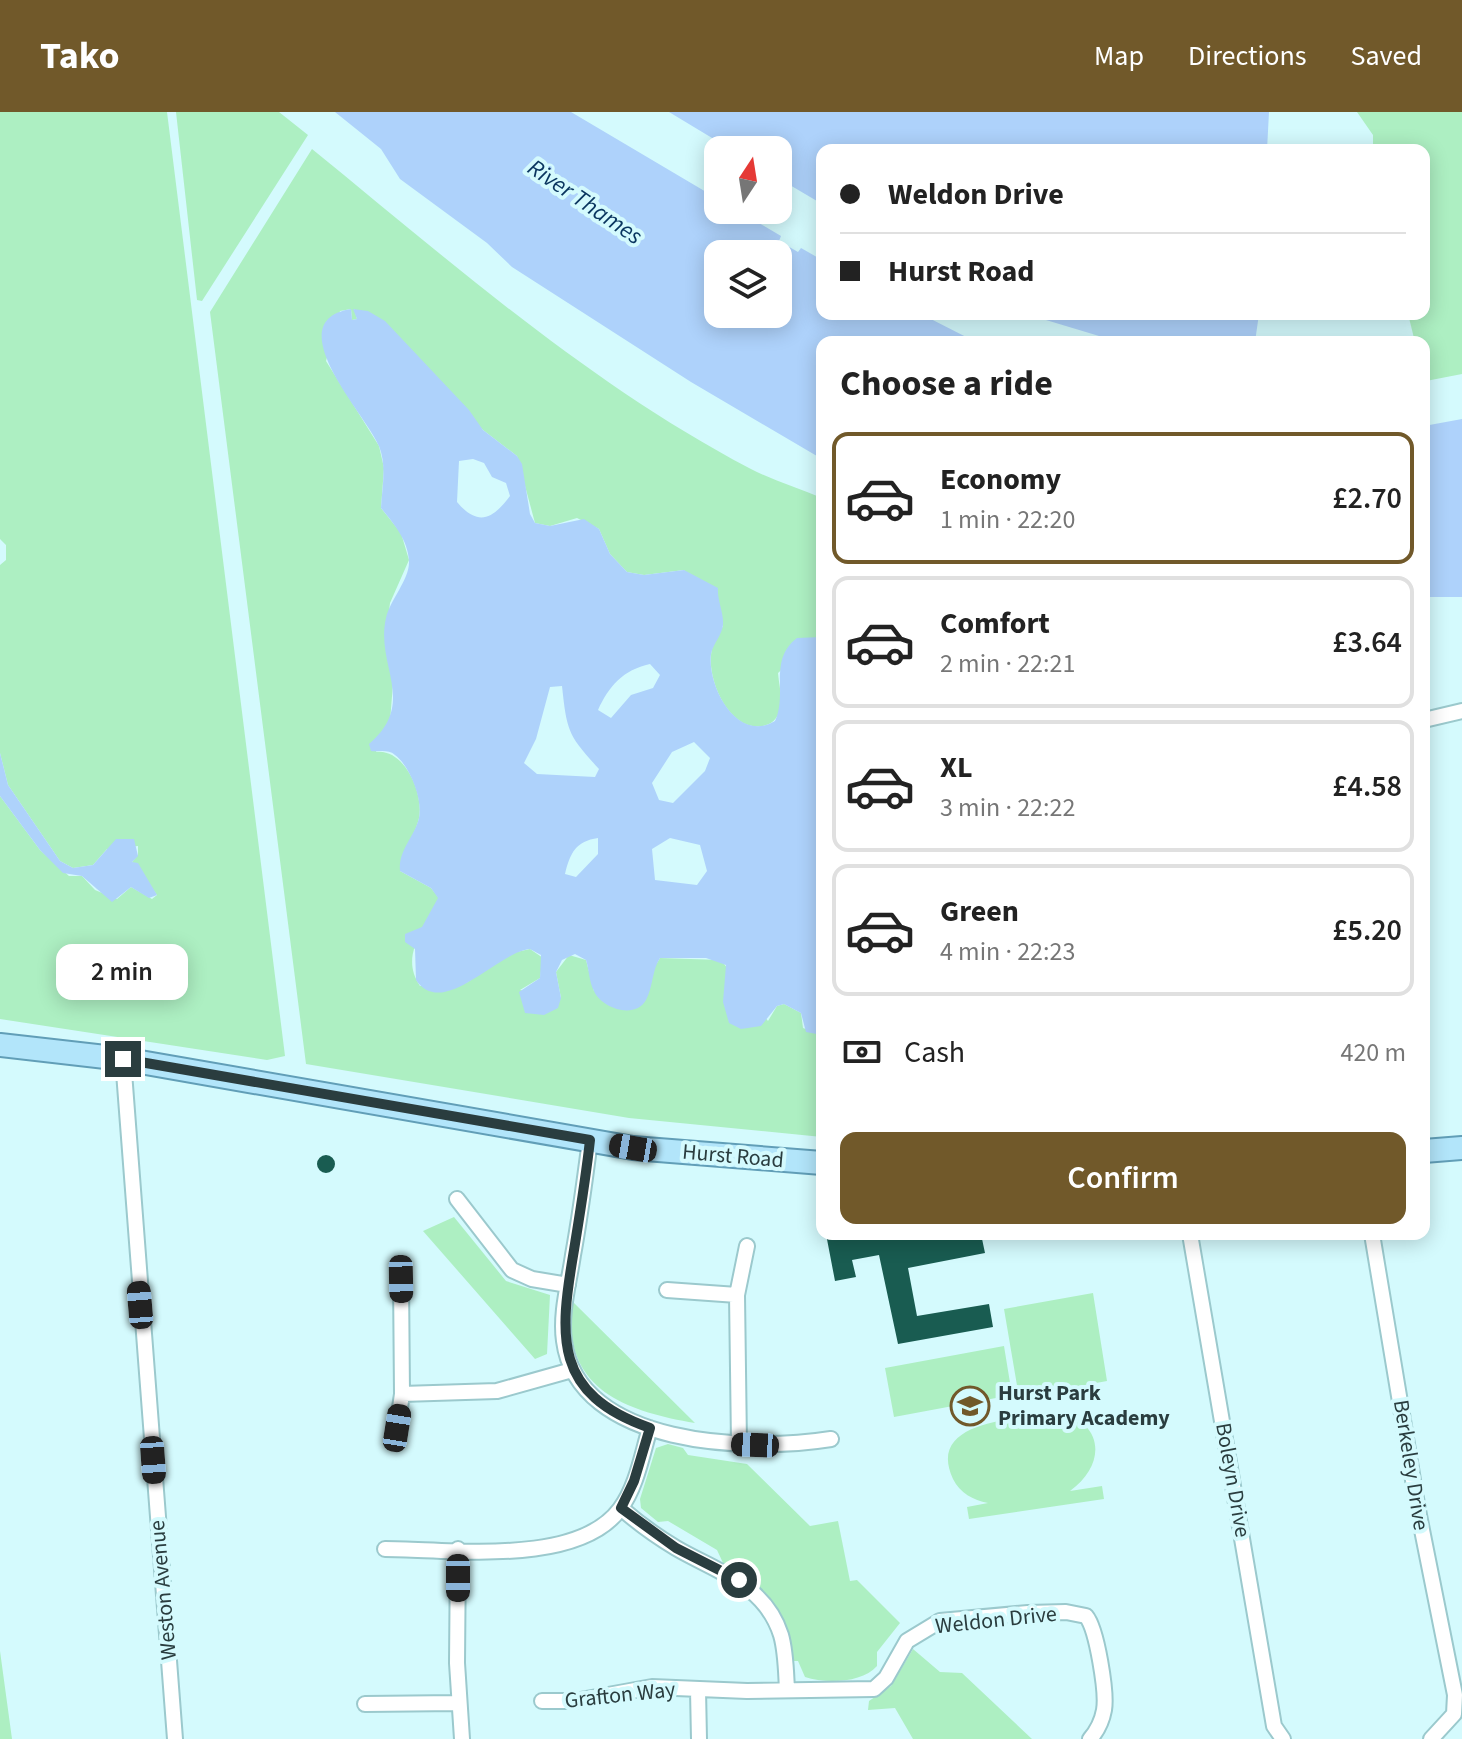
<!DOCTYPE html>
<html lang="en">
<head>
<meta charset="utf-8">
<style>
	body { margin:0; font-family:"Source Sans 3",sans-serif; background:#f2f2f2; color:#222; height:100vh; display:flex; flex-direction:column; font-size:30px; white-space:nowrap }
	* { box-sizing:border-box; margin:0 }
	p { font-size:26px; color:#767676 }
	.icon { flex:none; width:44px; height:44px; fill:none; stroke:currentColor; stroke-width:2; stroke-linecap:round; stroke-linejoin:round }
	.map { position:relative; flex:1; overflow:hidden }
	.side { position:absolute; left:816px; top:224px; width:614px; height:904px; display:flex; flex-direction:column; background:#fff; border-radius:16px; box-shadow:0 4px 20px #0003 }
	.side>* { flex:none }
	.guide { position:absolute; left:816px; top:32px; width:614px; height:176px; border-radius:16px; box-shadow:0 4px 20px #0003; display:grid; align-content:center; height:176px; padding:0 24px; background:#fff }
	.needle { width:52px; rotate:12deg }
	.tools { position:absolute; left:704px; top:24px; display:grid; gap:16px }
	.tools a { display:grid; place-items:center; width:88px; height:88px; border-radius:16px; background:#fff; box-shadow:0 4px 20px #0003; font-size:40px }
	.end { position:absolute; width:36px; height:36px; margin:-18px; border:10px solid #2a3d3f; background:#fff; box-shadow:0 0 0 4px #fff }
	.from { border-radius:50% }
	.bubble { position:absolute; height:56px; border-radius:16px; background:#fff; box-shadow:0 4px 20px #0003; font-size:26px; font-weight:600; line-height:56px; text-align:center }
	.car { position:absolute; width:24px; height:48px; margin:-24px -12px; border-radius:10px; box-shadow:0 0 6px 2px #0007; background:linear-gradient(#222 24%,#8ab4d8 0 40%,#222 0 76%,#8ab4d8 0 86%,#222 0) }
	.guide b { display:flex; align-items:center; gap:28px; height:76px; font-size:30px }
	.guide b+b { border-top:2px solid #e0e0e0 }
	.guide i { width:20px; height:20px; background:#222 }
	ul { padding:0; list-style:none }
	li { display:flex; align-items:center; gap:24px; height:132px; margin:0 16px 12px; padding:0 8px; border:4px solid #e0e0e0; border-radius:16px }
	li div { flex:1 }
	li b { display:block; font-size:30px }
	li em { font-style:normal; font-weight:600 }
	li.selected { border-color:#71592a }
	li>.icon { width:72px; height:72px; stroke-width:1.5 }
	h2 { padding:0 24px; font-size:36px; line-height:96px }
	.pay { display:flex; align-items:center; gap:20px; height:88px; padding:0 24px; font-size:30px }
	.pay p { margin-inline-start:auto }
	.primary-button { display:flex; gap:16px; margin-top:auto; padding:16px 24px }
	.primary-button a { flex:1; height:92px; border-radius:16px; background:#71592a; color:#fff; font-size:32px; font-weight:600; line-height:92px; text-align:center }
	header { display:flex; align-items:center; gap:48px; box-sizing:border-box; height:112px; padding:0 40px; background:#71592a; color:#fff }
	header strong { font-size:38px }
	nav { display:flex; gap:44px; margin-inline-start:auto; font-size:28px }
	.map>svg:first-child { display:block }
	.green { fill:#adefc2 }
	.water { fill:#aed2fb; fill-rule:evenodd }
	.building { fill:#195c51 }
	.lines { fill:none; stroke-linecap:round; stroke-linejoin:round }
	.minor-casing { stroke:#9bc9cd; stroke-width:18 }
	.primary-casing { stroke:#619eb7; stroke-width:26 }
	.minor { stroke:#fff; stroke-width:14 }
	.primary { stroke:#b2e5fa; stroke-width:22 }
	.route { stroke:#2a3d3f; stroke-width:10 }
	.labels { text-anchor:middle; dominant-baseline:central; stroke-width:8; stroke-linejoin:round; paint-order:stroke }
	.street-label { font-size:22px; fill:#2a3d3f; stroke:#d4fafd }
	.poi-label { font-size:22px; font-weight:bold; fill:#2a3d3f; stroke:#d4fafd; text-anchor:start }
	.water-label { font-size:24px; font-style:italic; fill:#09355f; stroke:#d4fafd }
</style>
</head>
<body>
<header>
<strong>Tako</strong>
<nav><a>Map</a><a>Directions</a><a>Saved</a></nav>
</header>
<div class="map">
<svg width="1462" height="1627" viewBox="0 0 1462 1627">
	<rect width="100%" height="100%" fill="#d4fafd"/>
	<path class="green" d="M0,0H167L285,944L267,948L0,907V684L40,738L69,764H82L95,778L117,787L131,775L152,787L157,783L132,750L138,743V734L107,737L93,753L73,756L60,749L8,673L0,641V453L6,448V433L0,427Z
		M176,0H279L308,23L202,189L197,188Z
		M1357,0H1462V262L1426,269L1424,230H1415L1408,202H1424V38H1373V23Z
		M312,37C451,150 589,272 749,356C772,368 798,376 822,386V525L819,523L778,561C779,573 783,588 780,598C777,607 772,612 763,614C730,620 708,570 711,543C712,532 718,523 723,514L684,458L644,463L627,460L610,442L599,417L577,406L550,414L535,411L517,344L483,318L437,266L354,197L357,207L352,208L351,197L340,199L326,249L379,334L384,356L381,396L401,421L409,448L390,491L385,532L393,571L390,610L376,640C404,636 424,681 419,706C415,725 401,738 400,759L431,776L439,786C428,814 398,842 420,874L466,871L512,841L530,837L543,846L540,866L520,878L561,886L556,860L569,843L586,848L594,879L657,851L660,846L721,848L768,909L777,894L784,892L801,901L803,916L822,923V1025L629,1006L306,952L210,200Z
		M454,1105L506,1169L550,1183L547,1242L535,1247L423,1119Z
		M1093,1181L1107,1269L1019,1285L1004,1197Z
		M573,1190L695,1311C624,1299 560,1276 573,1190Z
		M1004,1234L1012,1283L894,1305L885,1256Z
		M1054,1301C1105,1307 1107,1353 1070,1379L1102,1374L1104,1387L969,1407L967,1395L988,1391C973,1388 960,1381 953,1367C925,1307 1020,1307 1054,1301Z
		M668,1332L683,1336L688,1343L747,1352L810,1414L838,1409L850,1469L857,1468L900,1511L877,1540V1554C862,1571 826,1572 805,1565L798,1549H794L781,1502L757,1472L724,1453L717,1438L668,1409L658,1410L641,1396L640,1387L656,1336Z
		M913,1537L940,1560L962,1561L1032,1627H913L895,1596L868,1598L869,1589L891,1574Z
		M0,1539L12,1627H0Z"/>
	<path class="water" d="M335,0H571L718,87V98H737L781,124L779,129L798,140L801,136L822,148V202H921L976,230H822V347L691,270L512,155L487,131L400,67L381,37ZM778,142V202H718V142Z
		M669,0H1269L1267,38H822V92L778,66V38H732Z
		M351,197L352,208L357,207L353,197L368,199L385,209L469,298L483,318L517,344L522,352L530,402L535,411L550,414L584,407L599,417L610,442L627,460L644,463L684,458L718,476C717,488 724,501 723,513C722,523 713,532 711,542C707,574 737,632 775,609C788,581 768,548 797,526L822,525V923L806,920L801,901L784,892L777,894L761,914L741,917L729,911L723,890L726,853L706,846H660C652,858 653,875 646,888C635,908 601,896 594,879C589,870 589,857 586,848L575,842L562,848L556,860L561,886L558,896L544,903L525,901L519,880L540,866L541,843L530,837C497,840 443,908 416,868L415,837L405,830V822L422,815L438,786L431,776L400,759C398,738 414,726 419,706C423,688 410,654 395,643C388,637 380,640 371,639L369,632C418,590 375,554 386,506C390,488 410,467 409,449C408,428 394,412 381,396C382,376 387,354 379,334C367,304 276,209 351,197ZM473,347L484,351L492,365L506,371L510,384C493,407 478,415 457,390L459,349ZM650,552L660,563L653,576L631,583L611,606L598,598C609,574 623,558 650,552ZM562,574C567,620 568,623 599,657L595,665L537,662L524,651L536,627L550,575ZM694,630L710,646L705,659L673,691L659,688L652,671L672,640ZM598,726V742L576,765L565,762C570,741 576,729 598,726ZM670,726L700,733L707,759L697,773L655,768L652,737Z
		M1026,202H1259L1255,230H1119Z
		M1462,307V485H1424V314Z
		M0,641L8,673L60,749L73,756L93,753L116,727H134L138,744L132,750L138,751L157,783L149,786L131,775L112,790L82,764L63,761L40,738L0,684Z"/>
	<path class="building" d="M317 1052a9 9 0 1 1 18 0a9 9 0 1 1-18 0Z
		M826,1122H981L985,1141L908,1156L917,1204L989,1192L993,1215L898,1232L879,1143L852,1148L856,1165L835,1169Z"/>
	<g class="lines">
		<g class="minor-casing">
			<path id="minor" d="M1424,608L1462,599
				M123,947L175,1627
				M590,1028C585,1067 580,1105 573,1143C569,1171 560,1201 564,1229C578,1335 750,1340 831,1327
				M457,1087L512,1158L532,1167L568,1173
				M1190,1122L1274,1614L1283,1627
				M1372,1122L1418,1398L1455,1583L1454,1602L1431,1627
				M667,1178L737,1183
				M402,1282L497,1279L572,1258
				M397,1316L402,1282L401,1167
				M739,1332L737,1183L747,1134
				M621,1396C638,1411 656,1424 676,1436C717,1460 765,1472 781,1523C786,1540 786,1561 787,1578
				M385,1437C451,1437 577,1455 620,1397C637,1374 642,1342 650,1316
				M458,1437L457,1551L462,1627
				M698,1578L699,1627
				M542,1589H575L652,1575L747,1579L874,1577L886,1566L907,1529L940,1509L1028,1501L1066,1500L1086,1504C1097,1517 1107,1581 1104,1598C1102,1609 1097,1619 1090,1627
				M365,1592L457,1591"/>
		</g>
		<g class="primary-casing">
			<path id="primary" d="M0,933L123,947L633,1036L822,1051
				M1424,1039L1462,1036"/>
		</g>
		<use href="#minor" class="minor"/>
		<use href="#primary" class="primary"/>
	</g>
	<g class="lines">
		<path class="route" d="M123,947L590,1028C586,1065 580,1101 574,1138C559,1225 553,1282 650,1316L634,1369L621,1396L676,1436L739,1468"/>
	</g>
	<defs>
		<g id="school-ring" transform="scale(2)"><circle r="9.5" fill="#d4fafd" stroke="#71592a" stroke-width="1.5"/><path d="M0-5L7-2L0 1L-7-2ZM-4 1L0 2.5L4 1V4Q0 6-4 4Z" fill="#71592a"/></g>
	</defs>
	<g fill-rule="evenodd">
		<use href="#school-ring" x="970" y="1294"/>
	</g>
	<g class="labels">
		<g class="street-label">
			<text transform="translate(733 1044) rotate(5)">Hurst Road</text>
			<text transform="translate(1411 1353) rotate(81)">Berkeley Drive</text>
			<text transform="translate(1233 1368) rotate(80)">Boleyn Drive</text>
			<text transform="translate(163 1478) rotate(-95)">Weston Avenue</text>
			<text transform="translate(996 1508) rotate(-6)">Weldon Drive</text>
			<text transform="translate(620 1583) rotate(-6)">Grafton Way</text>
		</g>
		<g class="poi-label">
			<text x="998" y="1281">Hurst Park<tspan x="998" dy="25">Primary Academy</tspan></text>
		</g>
		<g class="water-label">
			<text transform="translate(585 90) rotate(34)">River Thames</text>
		</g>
	</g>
</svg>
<div class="tools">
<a><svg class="needle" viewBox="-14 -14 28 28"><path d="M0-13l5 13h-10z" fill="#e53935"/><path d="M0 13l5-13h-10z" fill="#767676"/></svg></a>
<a><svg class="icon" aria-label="layers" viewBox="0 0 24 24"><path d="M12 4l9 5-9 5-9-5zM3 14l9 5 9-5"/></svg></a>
</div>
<i class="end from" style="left:739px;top:1468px"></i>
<i class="end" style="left:123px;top:947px"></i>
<div class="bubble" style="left:56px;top:832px;width:132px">2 min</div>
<i class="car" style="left:633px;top:1036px;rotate:280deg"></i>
<i class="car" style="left:401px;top:1167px;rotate:179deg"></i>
<i class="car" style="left:140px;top:1193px;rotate:355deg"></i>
<i class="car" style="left:397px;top:1316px;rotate:9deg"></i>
<i class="car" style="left:755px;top:1333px;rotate:272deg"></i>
<i class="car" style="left:153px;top:1348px;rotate:176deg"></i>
<i class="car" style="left:458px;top:1466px;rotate:180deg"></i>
<div class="guide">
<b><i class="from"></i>Weldon Drive</b>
<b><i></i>Hurst Road</b>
</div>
<section class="side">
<h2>Choose a ride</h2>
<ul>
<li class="selected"><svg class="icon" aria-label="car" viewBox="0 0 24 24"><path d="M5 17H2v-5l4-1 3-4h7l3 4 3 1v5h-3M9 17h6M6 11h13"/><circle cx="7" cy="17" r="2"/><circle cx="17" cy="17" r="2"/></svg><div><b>Economy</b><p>1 min · 22:20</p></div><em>£2.70</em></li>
<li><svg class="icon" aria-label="car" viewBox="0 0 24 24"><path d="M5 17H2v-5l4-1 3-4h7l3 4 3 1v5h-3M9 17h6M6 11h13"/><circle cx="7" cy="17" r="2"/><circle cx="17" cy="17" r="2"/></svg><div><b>Comfort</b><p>2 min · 22:21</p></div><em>£3.64</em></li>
<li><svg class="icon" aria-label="car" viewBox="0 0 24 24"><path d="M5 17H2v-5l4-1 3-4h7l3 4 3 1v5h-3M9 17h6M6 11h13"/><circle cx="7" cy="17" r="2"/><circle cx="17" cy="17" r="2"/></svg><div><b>XL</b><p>3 min · 22:22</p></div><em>£4.58</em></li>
<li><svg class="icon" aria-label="car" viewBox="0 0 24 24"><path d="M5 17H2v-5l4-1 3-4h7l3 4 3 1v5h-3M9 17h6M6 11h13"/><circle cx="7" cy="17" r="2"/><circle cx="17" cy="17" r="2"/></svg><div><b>Green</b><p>4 min · 22:23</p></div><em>£5.20</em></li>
</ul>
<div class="pay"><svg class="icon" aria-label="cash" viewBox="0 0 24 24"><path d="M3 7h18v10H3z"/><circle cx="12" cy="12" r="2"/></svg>Cash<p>420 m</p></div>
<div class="primary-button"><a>Confirm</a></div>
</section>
</div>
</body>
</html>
